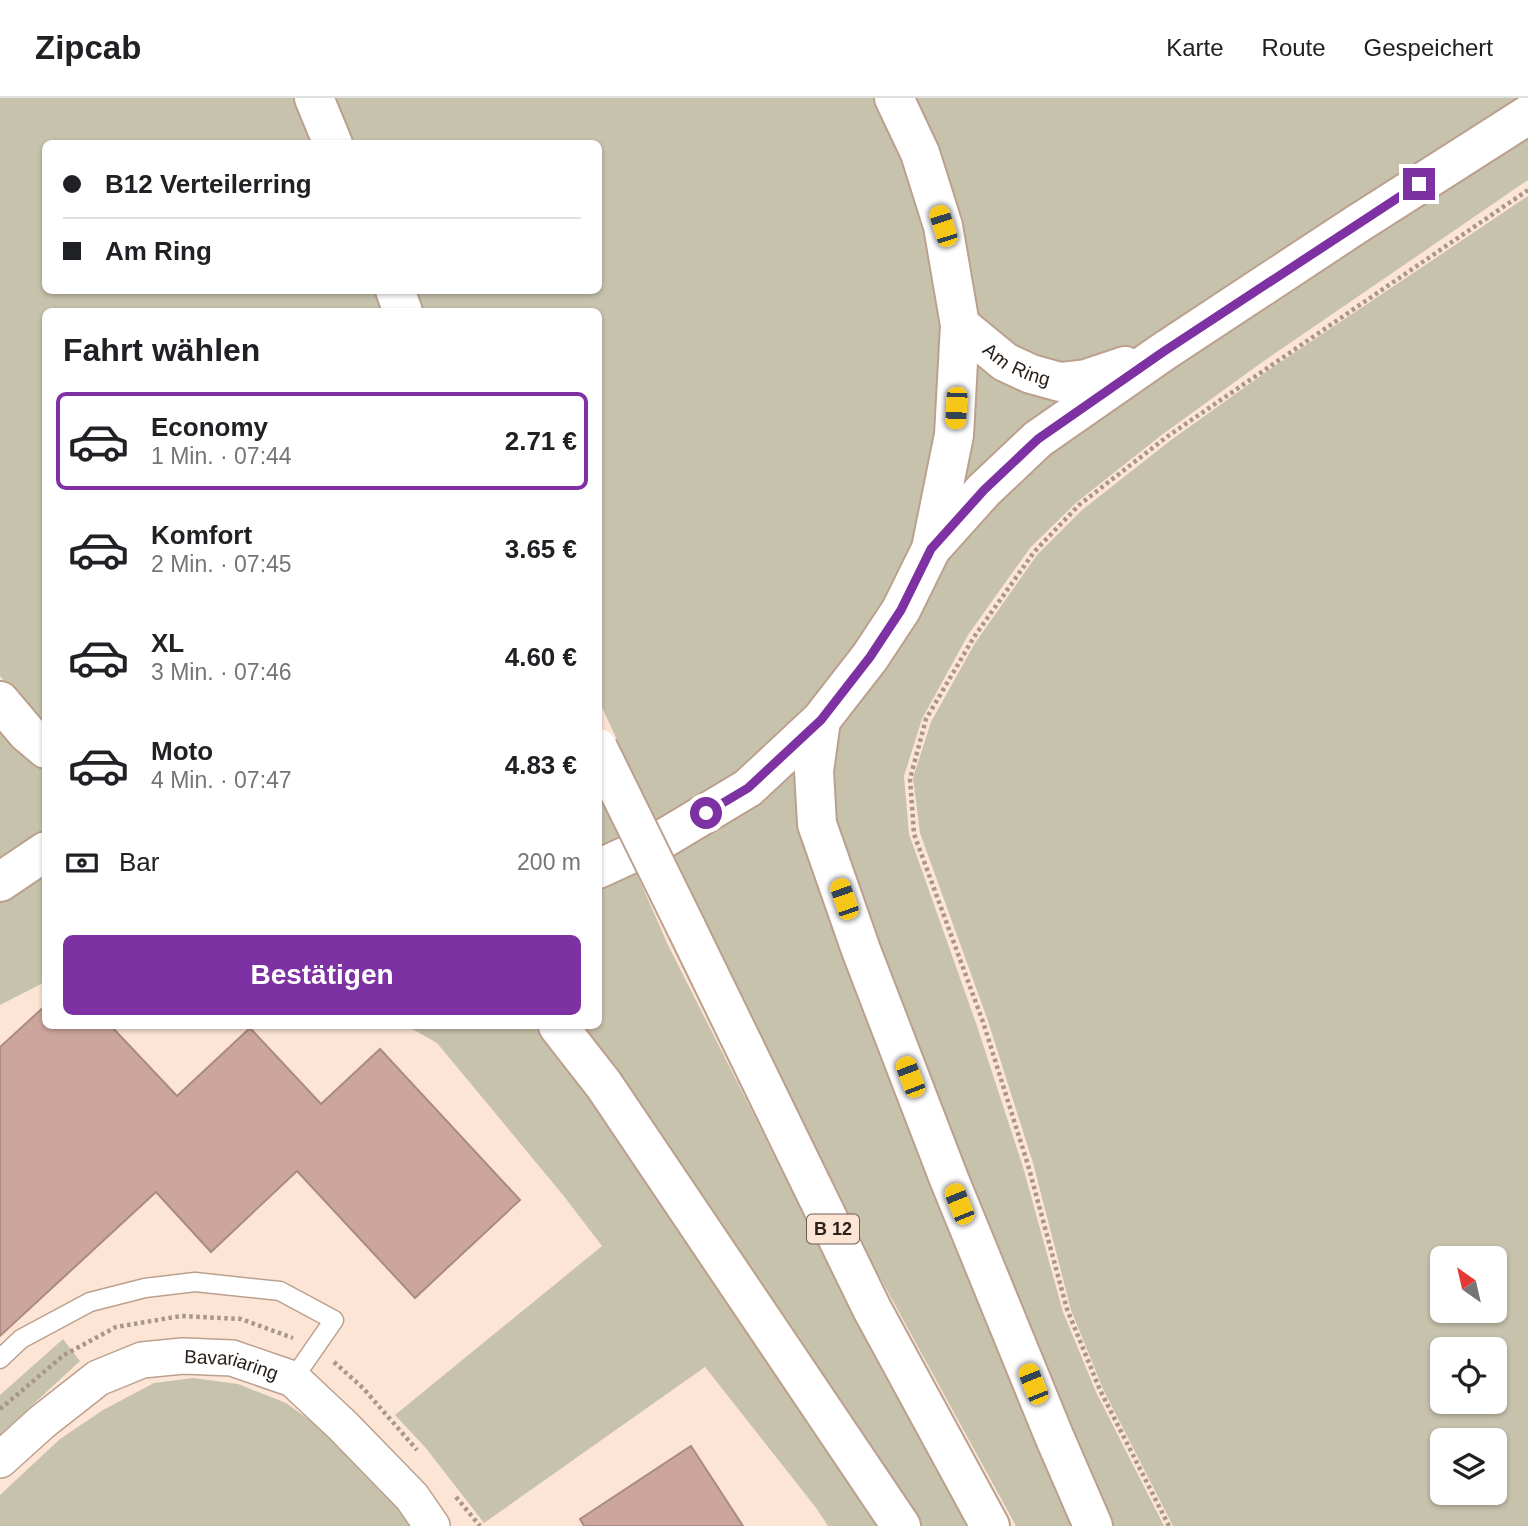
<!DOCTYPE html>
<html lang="de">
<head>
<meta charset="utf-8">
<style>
	body { margin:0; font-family:Helvetica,sans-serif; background:#f2f2f2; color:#202124; height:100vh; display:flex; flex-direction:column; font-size:26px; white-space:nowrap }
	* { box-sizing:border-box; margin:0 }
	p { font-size:23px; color:#757577 }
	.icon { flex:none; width:38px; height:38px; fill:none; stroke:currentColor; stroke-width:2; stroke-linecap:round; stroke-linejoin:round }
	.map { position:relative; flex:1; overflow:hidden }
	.sheet { position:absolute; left:42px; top:210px; width:560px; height:721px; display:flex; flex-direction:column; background:#fff; border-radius:10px; box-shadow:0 2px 5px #0004 }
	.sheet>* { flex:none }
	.top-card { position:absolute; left:42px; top:42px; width:560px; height:154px; border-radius:10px; box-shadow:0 2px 5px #0004; display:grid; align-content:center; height:154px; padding:0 21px; background:#fff }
	.needle { width:46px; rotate:326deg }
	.controls { position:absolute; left:1430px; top:1148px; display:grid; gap:14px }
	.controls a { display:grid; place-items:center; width:77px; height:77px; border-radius:10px; background:#fff; box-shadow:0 2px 5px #0004; font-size:35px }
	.end { position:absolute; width:32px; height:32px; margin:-16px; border:9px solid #7d31a2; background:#fff; box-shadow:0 0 0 4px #fff }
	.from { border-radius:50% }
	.car { position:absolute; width:21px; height:42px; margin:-21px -10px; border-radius:9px; box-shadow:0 0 5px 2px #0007; background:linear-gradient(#f5c518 24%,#345 0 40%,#f5c518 0 76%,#345 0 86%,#f5c518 0) }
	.top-card b { display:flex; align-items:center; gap:24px; height:66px; font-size:26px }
	.top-card b+b { border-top:2px solid #e0e0e0 }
	.top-card i { width:18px; height:18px; background:#202124 }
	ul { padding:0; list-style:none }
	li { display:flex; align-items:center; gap:21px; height:98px; margin:0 14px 10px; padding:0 7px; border:4px solid transparent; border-radius:10px }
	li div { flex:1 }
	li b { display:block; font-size:26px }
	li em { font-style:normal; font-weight:600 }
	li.current { border-color:#7d31a2 }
	li>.icon { width:63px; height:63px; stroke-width:1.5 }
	h2 { padding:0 21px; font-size:32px; line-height:84px }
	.pay { display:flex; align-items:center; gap:18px; height:77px; padding:0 21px; font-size:26px }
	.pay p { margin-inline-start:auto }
	.action { display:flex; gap:14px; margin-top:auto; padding:14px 21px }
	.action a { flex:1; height:80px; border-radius:10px; background:#7d31a2; color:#fff; font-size:28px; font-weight:600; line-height:80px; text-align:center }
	header { display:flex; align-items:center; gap:42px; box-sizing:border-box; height:98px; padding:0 35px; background:#fff; border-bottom:2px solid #e0e0e0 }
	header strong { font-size:33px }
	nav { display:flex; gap:38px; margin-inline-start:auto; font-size:24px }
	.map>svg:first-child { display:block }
	.green { fill:#c7c2ac; fill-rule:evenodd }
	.building { fill:#cca69c; stroke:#aa8a82; stroke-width:2 }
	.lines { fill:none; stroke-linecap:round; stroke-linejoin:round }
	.service-casing { stroke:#bca08e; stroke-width:21 }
	.minor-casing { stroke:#bca08e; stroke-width:38 }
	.tertiary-casing { stroke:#bca08e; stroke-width:42 }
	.secondary-casing { stroke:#bca08e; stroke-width:42 }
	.primary-casing { stroke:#bca08e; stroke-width:42 }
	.trunk-casing { stroke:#bca08e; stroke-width:42 }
	.path { stroke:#a8968a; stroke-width:4.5; stroke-dasharray:3.5 3.5; stroke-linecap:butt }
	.service { stroke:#fff; stroke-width:18 }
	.minor { stroke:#fff; stroke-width:35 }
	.tertiary { stroke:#fff; stroke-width:38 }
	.secondary { stroke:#fff; stroke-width:38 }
	.primary { stroke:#fff; stroke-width:38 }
	.trunk { stroke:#fff; stroke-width:38 }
	.trunk-bridge-casing { stroke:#bca08e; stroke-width:42; stroke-linecap:butt }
	.trunk-bridge { stroke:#fff; stroke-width:38 }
	.route { stroke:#7d31a2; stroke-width:9 }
	.labels { text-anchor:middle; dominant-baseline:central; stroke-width:5; stroke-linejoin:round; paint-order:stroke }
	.shield { fill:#fde5d6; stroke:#6a5c52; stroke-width:2 }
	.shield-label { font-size:18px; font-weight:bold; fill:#2b211a }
	.street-label { font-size:19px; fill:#2b211a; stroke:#fde5d6 }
</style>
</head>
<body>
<header>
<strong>Zipcab</strong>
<nav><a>Karte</a><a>Route</a><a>Gespeichert</a></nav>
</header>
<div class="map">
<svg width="1528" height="1428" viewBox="0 0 1528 1428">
	<rect width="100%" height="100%" fill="#fde5d6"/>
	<path class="green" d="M0,0H296L315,45L46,46V192L377,193L385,213L46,214L45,632L37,624L0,578Z
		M329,0H873L902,56L927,133L943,226L937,335L914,449L858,551L801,617L742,678L657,728L599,603L598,214L417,213L408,193L598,192V46L347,45Z
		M911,0H1528L1160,245L1059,274L973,224Z
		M1528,30V82L1261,265L1163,336L1077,404L1030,450L968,537L922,621L904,678L909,736L977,928L1023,1069L1063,1214L1096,1294L1164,1428H1104L829,721L832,629L944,456L1044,350Z
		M1528,98V1428H1173L1103,1291L1071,1212L1033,1065L988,923L920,735L913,680L931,624L975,545L1037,457L1082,412L1171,342L1276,267ZM1494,1160V1213H1442V1160ZM1442,1251H1494V1304H1442ZM1442,1342H1494V1395H1442Z
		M974,250L1107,284L953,412Z
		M0,628L46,674L45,738L0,770Z
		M802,659L1084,1428H1016L871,1163L669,756Z
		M598,689L623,742L598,752Z
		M45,769V884L0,907V800Z
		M635,772L668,847L854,1215L971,1428H922L616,981L574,928H598L599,786Z
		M407,928H539L589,994L878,1428H828L817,1411L705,1269L484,1425L425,1349L395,1317L602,1148L563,1097L437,945Z
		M63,1241L80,1263L0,1337V1297Z
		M193,1280L238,1286L286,1305L337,1342L404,1415L413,1428H0V1397L60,1341L103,1312L154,1285Z"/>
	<path class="building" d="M46,907V928H111L177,998L250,930L321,1006L380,951L520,1102L415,1200L297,1073L211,1154L156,1094L0,1238V949Z
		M691,1348L743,1428H584L580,1421Z"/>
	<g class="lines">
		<g class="service-casing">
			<path id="service" d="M0,1261L21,1241L90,1204L145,1190L195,1184L280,1193L334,1222L293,1281"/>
		</g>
		<g class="minor-casing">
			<g id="minor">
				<path id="s1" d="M0,1362L42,1324L98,1280L142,1262L183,1258L232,1260L293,1281L343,1328L412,1399L432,1428"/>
			</g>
		</g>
		<g class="tertiary-casing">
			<g id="tertiary">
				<path id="s2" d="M960,227L1005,264L1031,276L1060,284L1086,281L1125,268"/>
				<path d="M931,451L984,392L1038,341L1163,254L1354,128L1528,17"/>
			</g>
		</g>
		<g class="secondary-casing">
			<path id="secondary" d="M0,603L27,635L46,651
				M598,771L663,741L748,690L821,622L870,559L901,512L931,451L954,337L960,227L943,128L920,55L894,0
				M0,784L46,753"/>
		</g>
		<g class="primary-casing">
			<path id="primary" d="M821,622L814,673L817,726L861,852L949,1081L1054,1338L1093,1428
				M558,928L604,987L901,1428"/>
		</g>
		<g class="trunk-casing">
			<path id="trunk" d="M314,0L333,46
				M395,192L403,214
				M686,829L872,1211L990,1428"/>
		</g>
		<path class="path" d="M334,1264L363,1290L417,1352
			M0,1311L64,1257L116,1229L181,1218L241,1221L293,1240
			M456,1399L480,1428
			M1169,1428L1100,1292L1067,1211L1028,1067L983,924L914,736L910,681L926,621L974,539L1034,454L1079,407L1168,338L1528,92"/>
		<use href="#service" class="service"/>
		<use href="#minor" class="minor"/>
		<use href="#tertiary" class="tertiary"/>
		<use href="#secondary" class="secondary"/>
		<use href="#primary" class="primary"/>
		<use href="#trunk" class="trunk"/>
		<g class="trunk-bridge-casing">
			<path id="trunk-bridge" d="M598,650L686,829"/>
		</g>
		<use href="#trunk-bridge" class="trunk-bridge"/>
	</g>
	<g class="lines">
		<path class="route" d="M706,715L748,690L821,622L870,559L901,512L931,451L984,392L1038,341L1163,254L1419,86"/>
	</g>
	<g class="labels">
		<rect class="shield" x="807" y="1116.5" width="52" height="29" rx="5"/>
		<g class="shield-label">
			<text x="833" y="1131">B 12</text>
		</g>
		<g class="street-label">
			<text stroke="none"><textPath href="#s2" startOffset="70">Am Ring</textPath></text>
			<text stroke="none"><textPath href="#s1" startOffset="266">Bavariaring</textPath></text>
		</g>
	</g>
</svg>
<div class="controls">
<a><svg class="needle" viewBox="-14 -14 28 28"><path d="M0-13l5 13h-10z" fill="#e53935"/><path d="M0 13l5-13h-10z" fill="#757577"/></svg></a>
<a><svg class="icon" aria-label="locate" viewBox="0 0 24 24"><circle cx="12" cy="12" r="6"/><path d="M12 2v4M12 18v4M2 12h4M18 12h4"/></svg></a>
<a><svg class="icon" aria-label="layers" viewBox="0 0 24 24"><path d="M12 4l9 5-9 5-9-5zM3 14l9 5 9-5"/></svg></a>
</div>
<i class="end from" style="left:706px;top:715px"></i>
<i class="end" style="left:1419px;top:86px"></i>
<i class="car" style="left:943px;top:128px;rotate:342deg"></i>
<i class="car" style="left:956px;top:310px;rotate:183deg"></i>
<i class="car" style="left:844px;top:801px;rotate:341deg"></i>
<i class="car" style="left:910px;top:979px;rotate:339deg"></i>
<i class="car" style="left:959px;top:1106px;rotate:338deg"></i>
<i class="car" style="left:1033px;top:1286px;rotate:338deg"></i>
<div class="top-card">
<b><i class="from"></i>B12 Verteilerring</b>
<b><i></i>Am Ring</b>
</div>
<section class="sheet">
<h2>Fahrt wählen</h2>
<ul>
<li class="current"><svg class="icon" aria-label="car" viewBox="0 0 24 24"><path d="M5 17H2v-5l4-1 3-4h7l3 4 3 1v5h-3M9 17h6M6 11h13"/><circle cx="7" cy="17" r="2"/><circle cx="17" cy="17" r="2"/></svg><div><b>Economy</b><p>1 Min. · 07:44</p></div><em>2.71 €</em></li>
<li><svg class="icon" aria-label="car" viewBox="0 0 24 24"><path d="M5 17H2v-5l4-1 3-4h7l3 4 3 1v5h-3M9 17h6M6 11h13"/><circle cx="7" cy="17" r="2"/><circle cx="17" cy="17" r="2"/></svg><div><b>Komfort</b><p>2 Min. · 07:45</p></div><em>3.65 €</em></li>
<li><svg class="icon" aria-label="car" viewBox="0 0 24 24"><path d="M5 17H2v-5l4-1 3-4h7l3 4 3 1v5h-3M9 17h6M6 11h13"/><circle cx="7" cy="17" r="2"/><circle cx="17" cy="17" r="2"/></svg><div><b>XL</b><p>3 Min. · 07:46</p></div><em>4.60 €</em></li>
<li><svg class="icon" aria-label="car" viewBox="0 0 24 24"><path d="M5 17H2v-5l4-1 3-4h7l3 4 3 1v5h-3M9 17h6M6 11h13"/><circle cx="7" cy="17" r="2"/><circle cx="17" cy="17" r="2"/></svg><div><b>Moto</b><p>4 Min. · 07:47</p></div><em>4.83 €</em></li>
</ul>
<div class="pay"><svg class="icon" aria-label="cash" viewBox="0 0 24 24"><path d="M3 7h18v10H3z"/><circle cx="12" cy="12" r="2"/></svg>Bar<p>200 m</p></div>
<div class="action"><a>Bestätigen</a></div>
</section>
</div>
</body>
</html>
